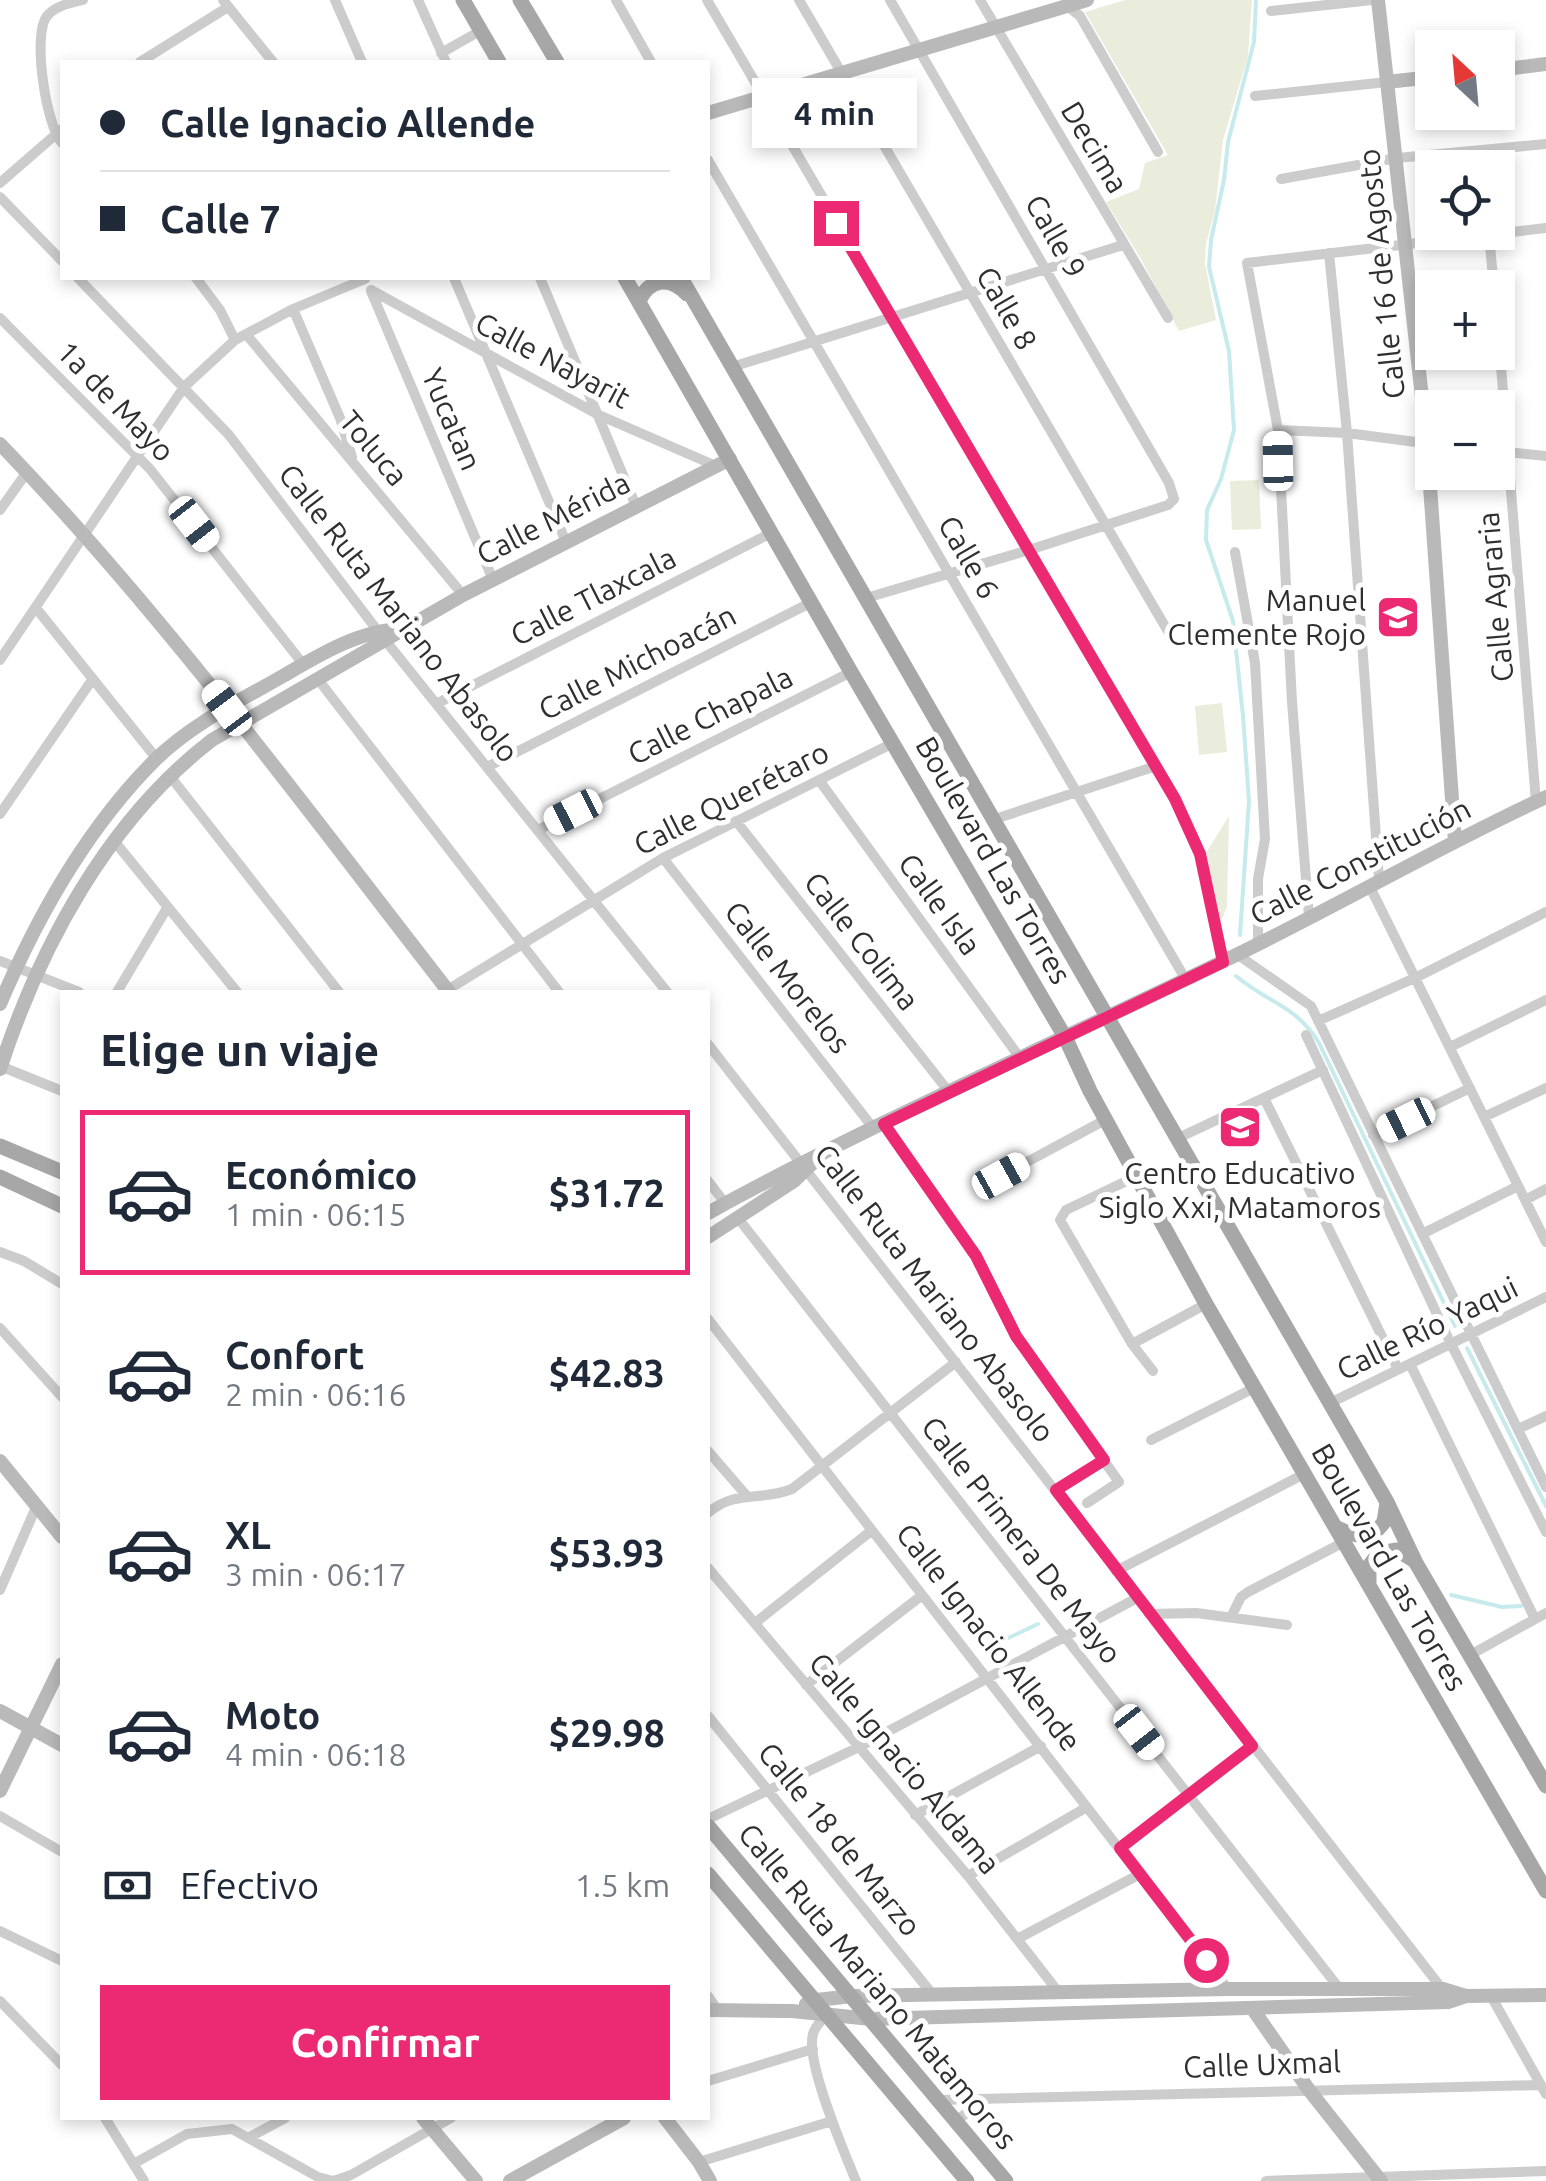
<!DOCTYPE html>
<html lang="es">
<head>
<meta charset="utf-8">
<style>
	body { margin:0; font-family:Ubuntu,sans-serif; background:#f2f2f3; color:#1f2937; height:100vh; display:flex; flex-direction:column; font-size:38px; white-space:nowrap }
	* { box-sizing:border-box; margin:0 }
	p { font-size:32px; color:#747a83 }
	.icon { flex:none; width:55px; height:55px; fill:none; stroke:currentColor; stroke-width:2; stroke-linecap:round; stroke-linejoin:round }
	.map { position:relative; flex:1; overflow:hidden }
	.drawer { position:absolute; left:60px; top:990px; width:650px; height:1130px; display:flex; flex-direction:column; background:#fff; border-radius:0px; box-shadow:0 5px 15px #0003 }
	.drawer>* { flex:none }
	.banner { position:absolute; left:60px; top:60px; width:650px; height:220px; border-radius:0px; box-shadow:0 5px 15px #0003; display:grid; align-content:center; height:220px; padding:0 40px; background:#fff }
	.needle { width:65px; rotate:334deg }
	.tools { position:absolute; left:1415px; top:30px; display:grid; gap:20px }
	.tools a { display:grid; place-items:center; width:100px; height:100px; border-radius:0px; background:#fff; box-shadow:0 5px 15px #0003; font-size:50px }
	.end { position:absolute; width:45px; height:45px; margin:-22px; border:12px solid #ec2a74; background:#fff; box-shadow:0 0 0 5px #fff }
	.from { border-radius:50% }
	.bubble { position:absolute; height:70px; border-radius:0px; background:#fff; box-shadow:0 5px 15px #0003; font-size:32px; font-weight:700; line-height:70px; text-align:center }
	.car { position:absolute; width:30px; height:60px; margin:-30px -15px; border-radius:12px; box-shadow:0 0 8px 2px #0007; background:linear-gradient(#fff 24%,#345 0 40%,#fff 0 76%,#345 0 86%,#fff 0) }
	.banner b { display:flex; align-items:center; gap:35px; height:95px; font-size:38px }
	.banner b+b { border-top:2px solid #e0e1e3 }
	.banner i { width:25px; height:25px; background:#1f2937 }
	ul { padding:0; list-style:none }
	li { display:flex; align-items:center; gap:30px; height:165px; margin:0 20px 15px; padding:0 20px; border:5px solid transparent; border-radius:0px }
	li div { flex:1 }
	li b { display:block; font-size:38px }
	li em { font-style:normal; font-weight:700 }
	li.on { border-color:#ec2a74 }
	li>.icon { width:90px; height:90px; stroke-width:1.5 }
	h2 { padding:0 40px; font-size:45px; line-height:120px }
	.pay { display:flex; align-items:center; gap:25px; height:110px; padding:0 40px; font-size:38px }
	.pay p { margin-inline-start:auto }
	.button { display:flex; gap:20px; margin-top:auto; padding:20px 40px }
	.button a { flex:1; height:115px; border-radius:0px; background:#ec2a74; color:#fff; font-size:40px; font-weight:700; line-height:115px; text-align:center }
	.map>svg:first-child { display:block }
	.green { fill:#eaeddc }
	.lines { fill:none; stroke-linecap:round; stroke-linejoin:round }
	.stream { stroke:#c7eaed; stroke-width:4 }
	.street { stroke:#ccc; stroke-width:10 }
	.secondary { stroke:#b9b9b9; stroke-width:14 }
	.primary { stroke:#a7a7a7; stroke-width:15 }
	.route { stroke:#ec2a74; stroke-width:12 }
	.labels { text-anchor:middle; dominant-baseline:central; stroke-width:10; stroke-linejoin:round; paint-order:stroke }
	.street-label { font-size:30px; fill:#2f2f2f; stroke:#fff }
	.poi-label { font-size:30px; fill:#2f2f2f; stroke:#fff; text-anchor:end }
</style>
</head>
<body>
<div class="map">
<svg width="1546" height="2181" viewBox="0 0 1546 2181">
	<rect width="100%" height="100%" fill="#fff"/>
	<path class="green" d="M1125,0H1252L1248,56L1223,140L1215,210L1206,244L1205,263L1216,320L1179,331L1141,259L1106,202L1139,189L1145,163L1168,155L1085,12Z
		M1259,480L1261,529L1232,530L1230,481Z
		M1222,703L1227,752L1199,755L1195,706Z
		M1229,816L1227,907L1220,924L1206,853Z"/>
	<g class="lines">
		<path class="stream" d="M1240,935L1249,801L1243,716L1233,621L1206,540L1207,510L1221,479L1234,430L1229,351L1209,267L1211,240L1224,180L1228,142L1254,42L1256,0
			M1236,976C1268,1003 1296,1005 1319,1043L1455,1326
			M1467,1348L1546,1506
			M1451,1595L1502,1607L1521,1606
			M1004,1640L1038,1624"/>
		<path class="street" d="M223,0L273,62
			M335,0L362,62
			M418,0L446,62
			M616,0L651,62
			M707,0L1175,799L1200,853L1223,962
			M799,0L1173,640
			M980,0L1168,318
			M1066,5L1080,16L1158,152
			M1271,11L1372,0
			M441,53L480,31
			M140,62L228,7
			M1255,96L1387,82
			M62,143C46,126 32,34 47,16C56,5 71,3 83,0
			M708,160L1186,980
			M1281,179L1397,158L1546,144
			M0,183L62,129
			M0,197L62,261
			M1489,235L1494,288
			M1329,253L1347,433L1379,879
			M78,278L229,435L377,630L667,992
			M196,278L220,310L235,340
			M454,278L566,542
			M540,278L636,506
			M371,290L599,415L716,466
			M371,291L493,580
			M293,309L340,418L352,457
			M0,318L150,469L303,664
			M1498,329L1536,802
			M246,334L463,595
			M732,367L1123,245
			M1278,430L1347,433L1431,444
			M1498,451L1546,456
			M0,510L27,472
			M1235,552L1255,663L1265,839L1258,879V944
			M866,598L1029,550L1168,505L1174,499L1169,483L890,0
			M36,608L157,759
			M0,660L184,387L235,340L293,309L365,279
			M317,678L559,992
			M438,703L771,533
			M487,767L810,603
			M170,776L339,992
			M819,780L1020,1058
			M0,814L92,680
			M995,819L1156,766
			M736,821L949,1092
			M538,830L851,672
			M115,842L237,992
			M663,858L874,1129
			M1369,885L1546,1242
			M1309,917L1292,702L1278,430L1247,263L1546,228
			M1238,955L1311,1006L1546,1487
			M0,961L79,992
			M117,992L167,908
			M444,992L663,858L893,743
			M1318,1021L1417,977L1546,912
			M1306,1035L1451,1344L1546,1532
			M708,1044L1443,1990
			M1450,1047L1546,1000
			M0,1066L62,1091
			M1264,1098L1398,1369
			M1484,1117L1546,1088
			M884,1124L976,1256L1016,1337L1119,1482L1087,1503
			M1373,1135L1470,1088
			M1176,1139L1323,1070
			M1001,1176L1105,1120
			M1137,1176L1066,1210L1060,1220L1132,1344L1153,1371
			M708,1181L725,1203
			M1525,1200L1546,1189
			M738,1218L1339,1988
			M1422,1234L1518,1186
			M0,1252L24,1261L62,1284
			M708,1319L1228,1989
			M0,1328L62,1397
			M1132,1344L1206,1304
			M1410,1364L1535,1619
			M1330,1403L1546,1297
			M1518,1429L1546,1416
			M1151,1440L1254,1388
			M708,1451L746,1495
			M1056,1490L1104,1461
			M708,1513C736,1489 759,1502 792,1489L956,1362
			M708,1568L968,1876L1060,1994
			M1116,1571L1304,1474
			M0,1590L37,1505
			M1149,1614L1196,1613L1287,1625
			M1231,1617L1241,1597L1248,1592L1344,1542
			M755,1623L871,1531
			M1472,1654L1546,1613
			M806,1685L921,1596
			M708,1716L933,1995
			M915,1815L1041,1746
			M0,1816L62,1852
			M708,1819L859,1747L1137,1598
			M1120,1848L1252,1746
			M968,1876L1087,1807
			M0,1931L62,1961
			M1019,1938L1140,1874
			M708,1996L717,2009
			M1491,1996L1546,2094
			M0,2001L62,2065
			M827,2014C822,2020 815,2026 813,2034C805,2061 844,2152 856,2181
			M708,2081L813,2049
			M937,2100L1540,2085
			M105,2118L144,2181
			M955,2121L985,2101
			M248,2138L285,2118
			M699,2162L832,2121
			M135,2163L187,2134L232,2129L318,2177L333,2181L351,2175L451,2118
			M1266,2181L1546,2171"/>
		<path class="secondary" d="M1378,0L1427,443L1455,842
			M1498,70L1546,64
			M1387,82L1432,77
			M708,113L1087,0
			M0,444C164,614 304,806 449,992
			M0,1004C37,917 88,827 155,760C192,724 239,701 283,676C319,655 360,630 402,629
			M0,1069C40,946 108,820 212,740L463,595L730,459
			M708,1213C879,1119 1059,1042 1234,956C1339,905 1440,846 1546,797
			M708,1237L794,1181L821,1155
			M0,1461L62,1537
			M0,1711L62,1745
			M0,1791L62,1664
			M806,2004L816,2000L853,1996L1228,1989H1443L1466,1996
			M1252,2008L1309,2090L1381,2181
			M708,2010L792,2011L871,2019L1448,2002L1466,1996L1546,1995
			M423,2118L476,2181
			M665,2118L699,2162L710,2181
			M510,2181L624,2118"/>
		<path class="primary" d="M463,0L499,62
			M520,0L557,62
			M625,278L851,672L1065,1037L1090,1091L1206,1304L1546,1891
			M681,278L1387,1502L1416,1563L1546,1786
			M639,301C650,278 670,276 687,294
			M0,1146L62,1172
			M0,1177L62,1206
			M1335,1527C1354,1536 1370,1542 1384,1522L1387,1503
			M1369,1583V1566L1379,1553L1397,1550L1413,1560
			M708,1826L1006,2181
			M708,1874L967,2181"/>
	</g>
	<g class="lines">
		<path class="route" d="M836,223L1175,799L1200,854L1223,962L884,1124L976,1256L1016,1336L1104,1460L1056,1490L1252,1746L1120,1848L1206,1960"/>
	</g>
	<defs>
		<g id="school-square" transform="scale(2.25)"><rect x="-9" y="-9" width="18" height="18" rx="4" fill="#ec2a74" stroke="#fff"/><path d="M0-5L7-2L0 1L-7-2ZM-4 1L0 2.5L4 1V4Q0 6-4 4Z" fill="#fff"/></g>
	</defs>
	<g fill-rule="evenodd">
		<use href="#school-square" x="1398" y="617"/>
		<use href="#school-square" x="1240" y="1127"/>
	</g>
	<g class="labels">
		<g class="street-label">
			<text transform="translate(1095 147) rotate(59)">Decima</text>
			<text transform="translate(1056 236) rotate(60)">Calle 9</text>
			<text transform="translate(1381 274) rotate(-96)">Calle 16 de Agosto</text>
			<text transform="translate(1007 308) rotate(60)">Calle 8</text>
			<text transform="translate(553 360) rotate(28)">Calle Nayarit</text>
			<text transform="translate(116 401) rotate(46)">1a de Mayo</text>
			<text transform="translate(452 419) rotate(67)">Yucatan</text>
			<text transform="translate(374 448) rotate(50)">Toluca</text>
			<text transform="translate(553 518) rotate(-27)">Calle Mérida</text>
			<text transform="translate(969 557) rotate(60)">Calle 6</text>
			<text transform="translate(593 596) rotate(-27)">Calle Tlaxcala</text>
			<text transform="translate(1495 597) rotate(-95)">Calle Agraria</text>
			<text transform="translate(399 613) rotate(52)">Calle Ruta Mariano Abasolo</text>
			<text transform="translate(637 662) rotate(-27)">Calle Michoacán</text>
			<text transform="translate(710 715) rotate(-27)">Calle Chapala</text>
			<text transform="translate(731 798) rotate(-27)">Calle Querétaro</text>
			<text transform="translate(994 860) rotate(60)">Boulevard Las Torres</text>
			<text transform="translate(1360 861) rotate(-27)">Calle Constitución</text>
			<text transform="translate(940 904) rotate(54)">Calle Isla</text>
			<text transform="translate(862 941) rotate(52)">Calle Colima</text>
			<text transform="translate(788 977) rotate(52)">Calle Morelos</text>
			<text transform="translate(935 1293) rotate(52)">Calle Ruta Mariano Abasolo</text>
			<text transform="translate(1427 1328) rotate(-26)">Calle Río Yaqui</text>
			<text transform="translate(1022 1540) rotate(52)">Calle Primera De Mayo</text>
			<text transform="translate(1390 1567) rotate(60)">Boulevard Las Torres</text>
			<text transform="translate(989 1637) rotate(52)">Calle Ignacio Allende</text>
			<text transform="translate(905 1763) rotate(50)">Calle Ignacio Aldama</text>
			<text transform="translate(840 1839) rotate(51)">Calle 18 de Marzo</text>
			<text transform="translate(878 1986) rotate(50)">Calle Ruta Mariano Matamoros</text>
			<text transform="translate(1262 2064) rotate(-2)">Calle Uxmal</text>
		</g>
		<g class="poi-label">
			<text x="1366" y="600">Manuel<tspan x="1366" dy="34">Clemente Rojo</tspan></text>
			<text x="1240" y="1173" text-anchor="middle">Centro Educativo<tspan x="1240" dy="34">Siglo Xxi, Matamoros</tspan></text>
		</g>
	</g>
</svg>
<div class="tools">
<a><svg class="needle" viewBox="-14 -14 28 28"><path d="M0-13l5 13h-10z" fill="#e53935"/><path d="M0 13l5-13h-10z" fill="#747a83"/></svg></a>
<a><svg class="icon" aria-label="locate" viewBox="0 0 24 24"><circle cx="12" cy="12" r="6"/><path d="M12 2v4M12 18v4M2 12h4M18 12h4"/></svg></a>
<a>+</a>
<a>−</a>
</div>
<i class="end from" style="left:1206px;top:1960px"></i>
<i class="end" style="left:836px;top:223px"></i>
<div class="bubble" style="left:752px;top:78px;width:165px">4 min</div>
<i class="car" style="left:1278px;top:461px;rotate:359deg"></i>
<i class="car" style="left:194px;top:524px;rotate:142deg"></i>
<i class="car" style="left:227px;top:708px;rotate:323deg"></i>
<i class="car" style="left:573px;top:812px;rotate:243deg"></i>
<i class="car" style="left:1406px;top:1120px;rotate:244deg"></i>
<i class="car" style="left:1001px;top:1176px;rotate:61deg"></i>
<i class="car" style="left:1139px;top:1732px;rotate:142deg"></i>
<div class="banner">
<b><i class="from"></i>Calle Ignacio Allende</b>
<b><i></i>Calle 7</b>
</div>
<section class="drawer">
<h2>Elige un viaje</h2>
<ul>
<li class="on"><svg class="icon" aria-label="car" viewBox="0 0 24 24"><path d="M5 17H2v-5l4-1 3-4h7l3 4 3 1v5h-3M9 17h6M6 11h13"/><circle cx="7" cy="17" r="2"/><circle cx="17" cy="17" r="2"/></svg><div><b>Económico</b><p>1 min · 06:15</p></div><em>$31.72</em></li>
<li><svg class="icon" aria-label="car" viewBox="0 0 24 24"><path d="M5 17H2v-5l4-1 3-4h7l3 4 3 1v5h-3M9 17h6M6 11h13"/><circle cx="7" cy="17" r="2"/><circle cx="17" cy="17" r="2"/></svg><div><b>Confort</b><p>2 min · 06:16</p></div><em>$42.83</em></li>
<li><svg class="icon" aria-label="car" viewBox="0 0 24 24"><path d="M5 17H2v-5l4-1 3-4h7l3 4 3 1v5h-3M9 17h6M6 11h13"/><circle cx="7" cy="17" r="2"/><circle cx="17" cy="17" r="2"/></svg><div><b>XL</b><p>3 min · 06:17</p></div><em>$53.93</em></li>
<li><svg class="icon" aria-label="car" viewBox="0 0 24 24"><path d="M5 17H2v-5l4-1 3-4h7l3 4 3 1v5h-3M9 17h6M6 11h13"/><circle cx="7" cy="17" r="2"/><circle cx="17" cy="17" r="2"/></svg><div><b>Moto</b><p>4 min · 06:18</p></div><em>$29.98</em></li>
</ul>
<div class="pay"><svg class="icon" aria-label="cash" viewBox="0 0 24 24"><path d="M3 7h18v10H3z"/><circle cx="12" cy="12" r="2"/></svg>Efectivo<p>1.5 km</p></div>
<div class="button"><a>Confirmar</a></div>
</section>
</div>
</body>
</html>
